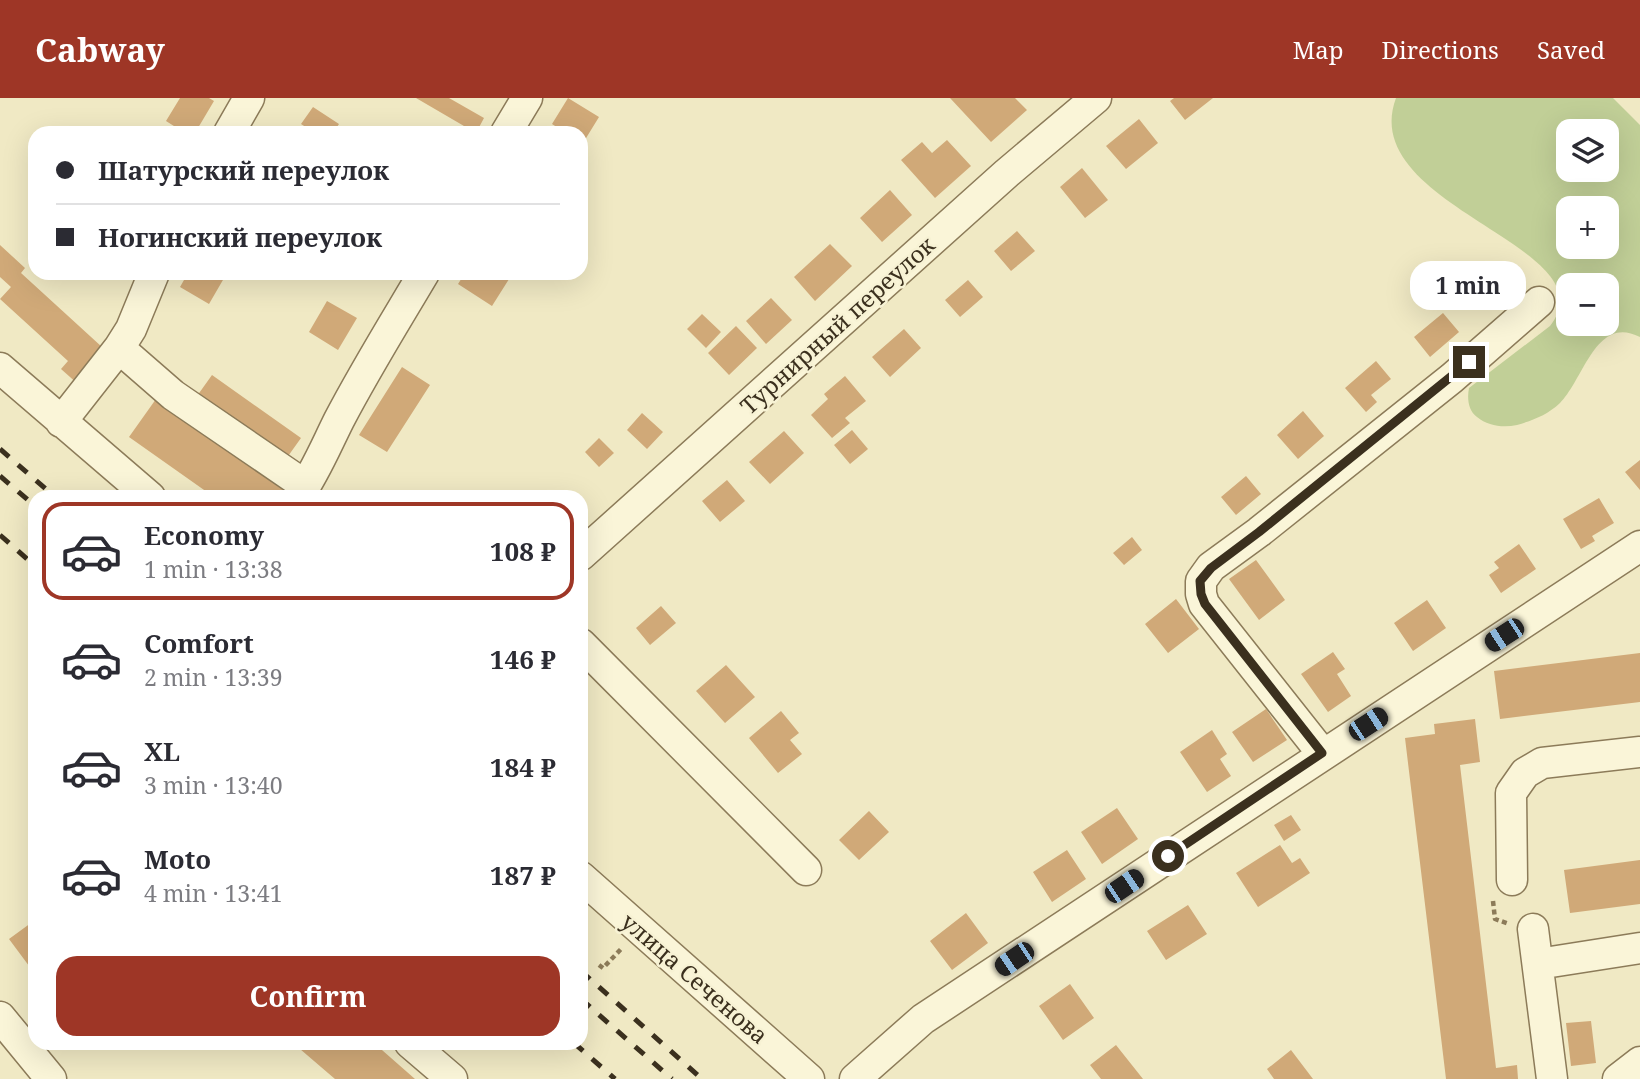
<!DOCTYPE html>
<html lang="en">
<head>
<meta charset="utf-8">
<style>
	body { margin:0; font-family:"Noto Serif",serif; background:#f2f2f3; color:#2b2b33; height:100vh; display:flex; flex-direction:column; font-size:26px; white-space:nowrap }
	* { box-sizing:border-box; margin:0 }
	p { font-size:23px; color:#7c7c81 }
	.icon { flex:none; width:38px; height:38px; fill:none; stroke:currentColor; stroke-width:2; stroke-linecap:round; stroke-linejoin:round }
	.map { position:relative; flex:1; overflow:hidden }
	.sheet { position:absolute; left:28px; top:392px; width:560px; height:560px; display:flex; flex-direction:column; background:#fff; border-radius:21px; box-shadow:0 7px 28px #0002 }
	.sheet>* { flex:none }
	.top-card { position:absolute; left:28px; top:28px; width:560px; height:154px; border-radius:21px; box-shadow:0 7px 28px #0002; display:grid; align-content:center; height:154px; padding:0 28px; background:#fff }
	.tools { position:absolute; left:1556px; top:21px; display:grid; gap:14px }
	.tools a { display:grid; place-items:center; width:63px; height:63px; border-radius:14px; background:#fff; box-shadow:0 7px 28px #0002; font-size:35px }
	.end { position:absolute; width:32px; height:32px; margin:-16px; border:9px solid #3b301e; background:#fff; box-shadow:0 0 0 4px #fff }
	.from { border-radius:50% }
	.bubble { position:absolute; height:49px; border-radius:21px; background:#fff; box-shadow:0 7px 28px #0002; font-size:23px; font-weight:700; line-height:49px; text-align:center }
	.car { position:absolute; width:21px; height:42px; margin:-21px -10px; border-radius:9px; box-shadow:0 0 5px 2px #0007; background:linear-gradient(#222 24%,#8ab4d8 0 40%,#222 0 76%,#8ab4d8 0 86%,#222 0) }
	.top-card b { display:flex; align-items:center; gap:24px; height:66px; font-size:26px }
	.top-card b+b { border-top:2px solid #e1e1e2 }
	.top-card i { width:18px; height:18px; background:#2b2b33 }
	ul { padding:12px 0 0; list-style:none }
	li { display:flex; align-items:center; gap:21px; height:98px; margin:0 14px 10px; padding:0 14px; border:4px solid transparent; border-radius:21px }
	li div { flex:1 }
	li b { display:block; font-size:26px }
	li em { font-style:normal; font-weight:700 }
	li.selected { border-color:#9e3626 }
	li>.icon { width:63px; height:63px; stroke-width:1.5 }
	.button { display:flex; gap:14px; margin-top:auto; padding:14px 28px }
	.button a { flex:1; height:80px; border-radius:21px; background:#9e3626; color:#fff; font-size:28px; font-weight:700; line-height:80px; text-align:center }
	header { display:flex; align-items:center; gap:42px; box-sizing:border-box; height:98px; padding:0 35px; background:#9e3626; color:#fff }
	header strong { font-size:33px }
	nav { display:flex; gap:38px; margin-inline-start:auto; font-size:24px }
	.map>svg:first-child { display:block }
	.green { fill:#c1cf97; fill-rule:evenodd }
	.building { fill:#d0a978 }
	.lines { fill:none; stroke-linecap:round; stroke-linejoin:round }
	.minor-casing { stroke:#8c7b59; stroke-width:33 }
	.path { stroke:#8c7b59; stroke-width:4.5; stroke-dasharray:5 3.5; stroke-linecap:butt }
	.minor { stroke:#faf5d8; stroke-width:30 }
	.rail { stroke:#3b301e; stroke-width:5; stroke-dasharray:12 12; stroke-linecap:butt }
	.route { stroke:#3b301e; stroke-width:9 }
	.labels { text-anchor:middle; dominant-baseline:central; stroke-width:5; stroke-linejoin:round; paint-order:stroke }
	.street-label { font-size:23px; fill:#3b301e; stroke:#f7f2d4 }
</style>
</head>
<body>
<header>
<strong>Cabway</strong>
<nav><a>Map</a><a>Directions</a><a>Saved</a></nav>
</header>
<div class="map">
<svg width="1640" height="981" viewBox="0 0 1640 981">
	<rect width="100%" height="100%" fill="#f0e9c4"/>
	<path class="green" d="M1396,0H1613L1640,27V239C1596,216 1584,281 1560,305C1547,317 1534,322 1517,327C1503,330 1488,328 1477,319C1468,313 1467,300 1469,290L1550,228C1613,148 1355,110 1396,0ZM1568,33H1606V72H1568ZM1568,110H1606V149H1568ZM1568,187H1606V226H1568Z"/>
	<path class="building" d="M180,0H209L214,3L195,35H185L166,23Z
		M416,0H449L484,20L476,35Z
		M568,0L599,19L583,45L581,44V35H566L552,26Z
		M950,0H1015L1027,12L991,44Z
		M1174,0H1213L1185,22L1170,3Z
		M313,9L339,26L333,35H315L301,26Z
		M1139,21L1158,45L1126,71L1106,48Z
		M947,42L971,68L935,100L901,62L922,44L932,55Z
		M1082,70L1108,102L1085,120L1060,89Z
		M890,92L912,117L882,144L860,120Z
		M1017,133L1035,153L1011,173L994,153Z
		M830,146L852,168L815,203L794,179Z
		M0,147L25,170L21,175L102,249L82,271L89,276L79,287L61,271L68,263L0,201L11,189L0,179Z
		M188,175H227L209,206L180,189Z
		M465,175H505L511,178L492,208L458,186Z
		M968,182L983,199L960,219L945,202Z
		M771,200L792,222L766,246L746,223Z
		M327,203L357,220L338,252L309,234Z
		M1443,215L1459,234L1430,259L1414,239Z
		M702,216L721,234L706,250L687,231Z
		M736,228L757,250L729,277L708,255Z
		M904,231L921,250L890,279L872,259Z
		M1376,263L1391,281L1371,297L1377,304L1366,314L1345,290Z
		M402,269L430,287L387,354L359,337Z
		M212,277L301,340L286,361L197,298Z
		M845,278L866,303L845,320L850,325L832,340L811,317L828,301L824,296Z
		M156,301L289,396L286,399H214L129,339Z
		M1303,313L1324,338L1298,361L1277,337Z
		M642,315L663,334L647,351L627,332Z
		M852,332L868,351L850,366L834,347Z
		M784,333L804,355L770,386L749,364Z
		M599,340L614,355L599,369L585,354Z
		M1640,362V392L1625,374Z
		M1246,378L1261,396L1236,417L1221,399Z
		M727,382L745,403L720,424L702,403Z
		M1599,400L1614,425L1592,438L1595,443L1581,451L1563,421Z
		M1132,439L1142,452L1124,467L1113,455Z
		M1519,446L1536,471L1501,495L1489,477L1499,470L1494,464Z
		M1256,462L1285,502L1259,522L1229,481Z
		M1176,501L1199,531L1168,555L1145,526Z
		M1427,502L1446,530L1413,553L1394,525Z
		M661,508L676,525L650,547L636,530Z
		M1333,554L1345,571L1337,576L1351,598L1328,614L1301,576Z
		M1640,555V604L1500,621L1494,573Z
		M726,567L755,599L725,625L696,593Z
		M1266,611L1287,642L1253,664L1232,634Z
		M781,613L799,635L790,642L802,656L778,675L749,640Z
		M1475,621L1480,664L1460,667L1496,970L1517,967L1518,981H1446L1405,640L1435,636L1434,626Z
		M1212,632L1227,656L1220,661L1231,678L1207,694L1180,654Z
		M1117,710L1138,741L1102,766L1081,734Z
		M869,713L889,734L859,762L839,742Z
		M1291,717L1301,732L1284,743L1274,727Z
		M1280,747L1292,765L1300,760L1310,775L1258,809L1236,775Z
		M1067,752L1086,781L1052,804L1033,774Z
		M1640,762V806L1570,815L1564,772Z
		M1188,807L1207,836L1166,862L1147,833Z
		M966,815L988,845L952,872L930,843Z
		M35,822V876L9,841Z
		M1070,886L1094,920L1063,942L1039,908Z
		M1591,923L1596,965L1571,968L1566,925Z
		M293,945H374L415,981H335Z
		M1116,947L1143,981H1101L1090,967Z
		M1291,952L1313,981H1274L1267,971Z"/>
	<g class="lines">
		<g class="minor-casing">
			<path id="minor" d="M229,35L249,0
				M506,35L527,0
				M119,250L173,297L306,388
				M0,270L150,399
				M61,324L119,250L131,231L154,175
				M298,399C315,375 326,348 339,322C365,272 395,224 424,175
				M581,457L1007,75L1096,0
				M581,546L806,772
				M1322,655L1204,506L1201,496V483L1211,469L1259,434L1452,280L1539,204
				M581,779L809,981
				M1512,782L1511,695L1525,675L1542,665L1640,654
				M1533,831L1552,981
				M1538,866L1640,850
				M0,919L51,981
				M410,945L452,981
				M855,981L923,921L1640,448
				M1618,981L1640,964"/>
		</g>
		<path class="path" d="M1493,803L1495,821L1509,826
			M599,867L603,870L623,849"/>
		<use href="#minor" class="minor"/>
		<path class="rail" d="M0,351L55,399
			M0,378L35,408
			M0,437L35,468
			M581,873L702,981
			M581,901L672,981
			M574,945L615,981"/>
	</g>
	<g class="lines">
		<path class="route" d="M1168,758L1322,655L1205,506L1201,496L1200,483L1211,470L1259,434L1469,264"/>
	</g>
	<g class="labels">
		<g class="street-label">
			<text transform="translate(837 227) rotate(-42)">Турнирный переулок</text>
			<text transform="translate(695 880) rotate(41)">улица Сеченова</text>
		</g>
	</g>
</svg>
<div class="tools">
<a><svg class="icon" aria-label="layers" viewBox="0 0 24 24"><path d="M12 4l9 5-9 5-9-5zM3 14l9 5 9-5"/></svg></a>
<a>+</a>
<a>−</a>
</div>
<i class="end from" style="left:1168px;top:758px"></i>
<i class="end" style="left:1469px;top:264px"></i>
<div class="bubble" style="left:1410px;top:163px;width:116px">1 min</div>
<i class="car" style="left:1504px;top:537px;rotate:237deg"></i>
<i class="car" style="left:1368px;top:626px;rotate:57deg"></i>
<i class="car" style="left:1124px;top:788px;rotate:56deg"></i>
<i class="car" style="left:1014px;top:861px;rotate:236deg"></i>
<div class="top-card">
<b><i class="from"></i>Шатурский переулок</b>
<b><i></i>Ногинский переулок</b>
</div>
<section class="sheet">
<ul>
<li class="selected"><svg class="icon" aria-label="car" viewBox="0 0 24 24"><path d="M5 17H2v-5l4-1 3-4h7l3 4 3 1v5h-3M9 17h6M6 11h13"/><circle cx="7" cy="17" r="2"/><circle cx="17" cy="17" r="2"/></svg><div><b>Economy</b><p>1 min · 13:38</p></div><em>108 ₽</em></li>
<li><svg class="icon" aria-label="car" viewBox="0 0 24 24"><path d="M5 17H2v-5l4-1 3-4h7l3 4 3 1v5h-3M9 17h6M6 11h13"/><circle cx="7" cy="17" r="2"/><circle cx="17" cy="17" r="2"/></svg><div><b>Comfort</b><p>2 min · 13:39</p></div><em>146 ₽</em></li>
<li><svg class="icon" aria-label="car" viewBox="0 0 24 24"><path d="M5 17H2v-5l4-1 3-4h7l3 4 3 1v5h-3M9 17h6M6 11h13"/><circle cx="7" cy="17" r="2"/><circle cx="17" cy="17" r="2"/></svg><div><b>XL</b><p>3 min · 13:40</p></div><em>184 ₽</em></li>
<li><svg class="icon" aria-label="car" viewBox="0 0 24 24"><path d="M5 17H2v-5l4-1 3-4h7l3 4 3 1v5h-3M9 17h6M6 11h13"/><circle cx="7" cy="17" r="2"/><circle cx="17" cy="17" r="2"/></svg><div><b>Moto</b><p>4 min · 13:41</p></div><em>187 ₽</em></li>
</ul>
<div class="button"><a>Confirm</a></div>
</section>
</div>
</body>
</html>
